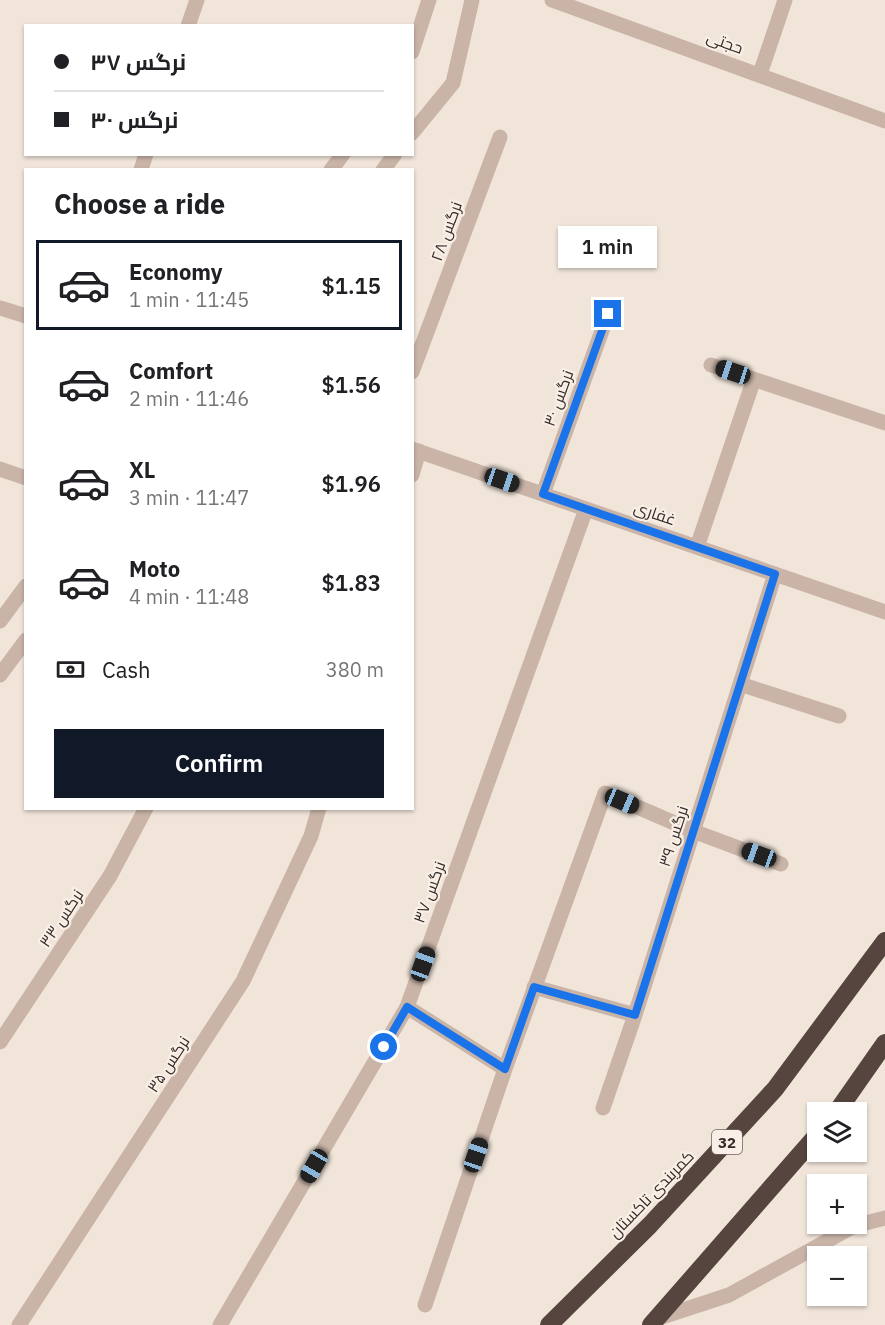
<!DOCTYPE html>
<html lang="en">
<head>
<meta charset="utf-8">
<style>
	body { margin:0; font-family:"IBM Plex Sans",Cairo,sans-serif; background:#f2f2f2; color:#202124; height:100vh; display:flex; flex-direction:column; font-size:22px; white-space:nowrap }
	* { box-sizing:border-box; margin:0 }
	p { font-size:20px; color:#757577 }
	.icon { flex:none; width:33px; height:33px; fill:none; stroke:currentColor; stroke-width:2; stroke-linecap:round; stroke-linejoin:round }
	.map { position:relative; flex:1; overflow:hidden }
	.side { position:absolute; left:24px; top:168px; width:390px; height:642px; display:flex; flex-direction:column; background:#fff; border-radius:0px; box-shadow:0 2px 4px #0004 }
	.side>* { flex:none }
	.hud { position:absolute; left:24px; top:24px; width:390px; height:132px; border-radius:0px; box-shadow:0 2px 4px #0004; display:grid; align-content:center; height:132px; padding:0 30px; background:#fff }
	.buttons { position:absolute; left:807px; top:1102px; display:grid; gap:12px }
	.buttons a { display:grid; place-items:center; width:60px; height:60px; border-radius:0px; background:#fff; box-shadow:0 2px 4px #0004; font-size:30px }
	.end { position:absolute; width:27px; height:27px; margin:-14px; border:8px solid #1a73e8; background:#fff; box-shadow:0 0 0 3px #fff }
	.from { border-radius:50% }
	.bubble { position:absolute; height:42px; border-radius:0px; background:#fff; box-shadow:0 2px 4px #0004; font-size:20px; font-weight:600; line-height:42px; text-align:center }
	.car { position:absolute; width:18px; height:36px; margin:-18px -9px; border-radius:8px; box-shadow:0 0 4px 2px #0007; background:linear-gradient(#222 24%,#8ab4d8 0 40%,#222 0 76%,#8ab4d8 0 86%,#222 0) }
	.hud b { display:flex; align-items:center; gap:21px; height:57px; font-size:22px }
	.hud b+b { border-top:2px solid #e0e0e0 }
	.hud i { width:15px; height:15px; background:#202124 }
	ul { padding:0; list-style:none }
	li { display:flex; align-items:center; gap:18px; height:90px; margin:0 12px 9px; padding:0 18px; border:3px solid transparent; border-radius:0px }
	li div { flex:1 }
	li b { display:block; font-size:22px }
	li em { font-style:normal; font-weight:600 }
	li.selected { border-color:#111827 }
	li>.icon { width:54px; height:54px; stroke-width:1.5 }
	h2 { padding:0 30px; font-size:27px; line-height:72px }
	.pay { display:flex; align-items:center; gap:15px; height:66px; padding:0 30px; font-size:22px }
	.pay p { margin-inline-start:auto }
	.action { display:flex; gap:12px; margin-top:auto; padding:12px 30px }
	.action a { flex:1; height:69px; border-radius:0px; background:#111827; color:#fff; font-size:24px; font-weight:600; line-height:69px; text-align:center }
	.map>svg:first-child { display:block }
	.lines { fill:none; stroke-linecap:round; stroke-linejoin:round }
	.minor { stroke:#c9b4a7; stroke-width:15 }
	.highway { stroke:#56443e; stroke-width:18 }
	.route { stroke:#1a73e8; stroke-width:8 }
	.labels { text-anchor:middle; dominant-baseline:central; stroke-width:4.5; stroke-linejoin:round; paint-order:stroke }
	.shield { fill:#f9efe6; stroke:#706660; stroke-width:1.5 }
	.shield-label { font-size:15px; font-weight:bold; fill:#352b27 }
	.street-label { font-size:16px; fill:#352b27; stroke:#f9efe6 }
</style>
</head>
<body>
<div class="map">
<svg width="885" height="1325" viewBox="0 0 885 1325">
	<rect width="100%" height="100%" fill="#f1e5da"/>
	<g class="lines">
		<path class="minor" d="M552,0L885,121
			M188,26L197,0
			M412,52L429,0
			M760,74L785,0
			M412,133L453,83L472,0
			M141,170L146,154
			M331,170L343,154
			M383,170L395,154
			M0,308L26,316
			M711,365L885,423
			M412,372L500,137
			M412,449L885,612
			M0,469L26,478
			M412,475L419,451
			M543,494L608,314
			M697,547L754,379
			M0,621L26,586
			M0,675L26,640
			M740,684L839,716
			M534,987L635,1015
			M407,1007L505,1069L425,1305
			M0,1042L110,876L146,808
			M505,1069L605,793L693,831L781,864
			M603,1108L635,1015L775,574
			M659,1318L729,1295L854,1226L885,1218
			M19,1325L243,981L311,836L319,808
			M220,1325L407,1007L586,509"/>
		<path class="highway" d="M836,1113L885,1043
			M549,1325L650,1225L775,1089L885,941
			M651,1325L818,1134"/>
	</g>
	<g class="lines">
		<path class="route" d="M384,1047L407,1007L505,1069L534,987L635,1015L775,574L543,494L608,314"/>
	</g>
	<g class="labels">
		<rect class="shield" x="712" y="1130" width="30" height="24" rx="4.5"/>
		<g class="shield-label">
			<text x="727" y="1142">32</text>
		</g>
		<g class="street-label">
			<text transform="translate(725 42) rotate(20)">حجتی</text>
			<text transform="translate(446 231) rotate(-70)">نرگس ۲۸</text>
			<text transform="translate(558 398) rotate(-70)">نرگس ۳۰</text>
			<text transform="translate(655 513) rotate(19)">غفاری</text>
			<text transform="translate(673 836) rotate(-72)">نرگس ۳۹</text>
			<text transform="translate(429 892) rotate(-70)">نرگس ۳۷</text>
			<text transform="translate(61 918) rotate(-56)">نرگس ۳۳</text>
			<text transform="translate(168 1064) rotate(-57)">نرگس ۳۵</text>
			<text transform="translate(651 1194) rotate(-46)">کمربندی تاکستان</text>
		</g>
	</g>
</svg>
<div class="buttons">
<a><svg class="icon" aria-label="layers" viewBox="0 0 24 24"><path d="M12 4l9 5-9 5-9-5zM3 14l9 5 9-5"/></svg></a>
<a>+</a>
<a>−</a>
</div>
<i class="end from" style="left:384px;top:1047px"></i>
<i class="end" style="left:608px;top:314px"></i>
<div class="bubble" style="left:558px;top:226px;width:99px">1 min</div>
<i class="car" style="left:733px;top:372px;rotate:288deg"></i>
<i class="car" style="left:502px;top:480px;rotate:109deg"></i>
<i class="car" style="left:622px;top:801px;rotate:113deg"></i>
<i class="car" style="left:759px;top:855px;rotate:290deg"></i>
<i class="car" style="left:423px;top:964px;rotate:20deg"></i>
<i class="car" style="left:476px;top:1155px;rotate:19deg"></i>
<i class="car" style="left:314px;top:1166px;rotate:210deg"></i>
<div class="hud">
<b><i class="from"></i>نرگس ۳۷</b>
<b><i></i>نرگس ۳۰</b>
</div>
<section class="side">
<h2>Choose a ride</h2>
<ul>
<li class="selected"><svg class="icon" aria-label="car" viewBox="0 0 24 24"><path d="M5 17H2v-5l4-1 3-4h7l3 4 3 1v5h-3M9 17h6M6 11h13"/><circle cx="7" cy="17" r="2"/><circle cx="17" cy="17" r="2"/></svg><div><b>Economy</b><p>1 min · 11:45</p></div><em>$1.15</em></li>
<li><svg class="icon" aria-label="car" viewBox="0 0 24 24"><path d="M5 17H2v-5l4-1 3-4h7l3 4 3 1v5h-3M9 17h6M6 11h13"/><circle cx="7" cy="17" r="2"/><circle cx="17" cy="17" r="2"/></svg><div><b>Comfort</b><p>2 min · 11:46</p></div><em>$1.56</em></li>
<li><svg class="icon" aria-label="car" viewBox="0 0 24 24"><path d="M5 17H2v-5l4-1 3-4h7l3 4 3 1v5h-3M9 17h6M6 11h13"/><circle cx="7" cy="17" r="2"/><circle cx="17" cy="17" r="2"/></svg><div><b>XL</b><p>3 min · 11:47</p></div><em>$1.96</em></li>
<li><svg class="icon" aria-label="car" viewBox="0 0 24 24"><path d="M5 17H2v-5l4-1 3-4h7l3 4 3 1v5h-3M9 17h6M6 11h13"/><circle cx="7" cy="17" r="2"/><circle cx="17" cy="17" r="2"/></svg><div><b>Moto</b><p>4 min · 11:48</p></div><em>$1.83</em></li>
</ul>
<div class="pay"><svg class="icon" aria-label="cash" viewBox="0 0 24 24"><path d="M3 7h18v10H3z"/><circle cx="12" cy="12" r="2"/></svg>Cash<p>380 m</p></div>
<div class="action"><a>Confirm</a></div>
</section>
</div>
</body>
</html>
